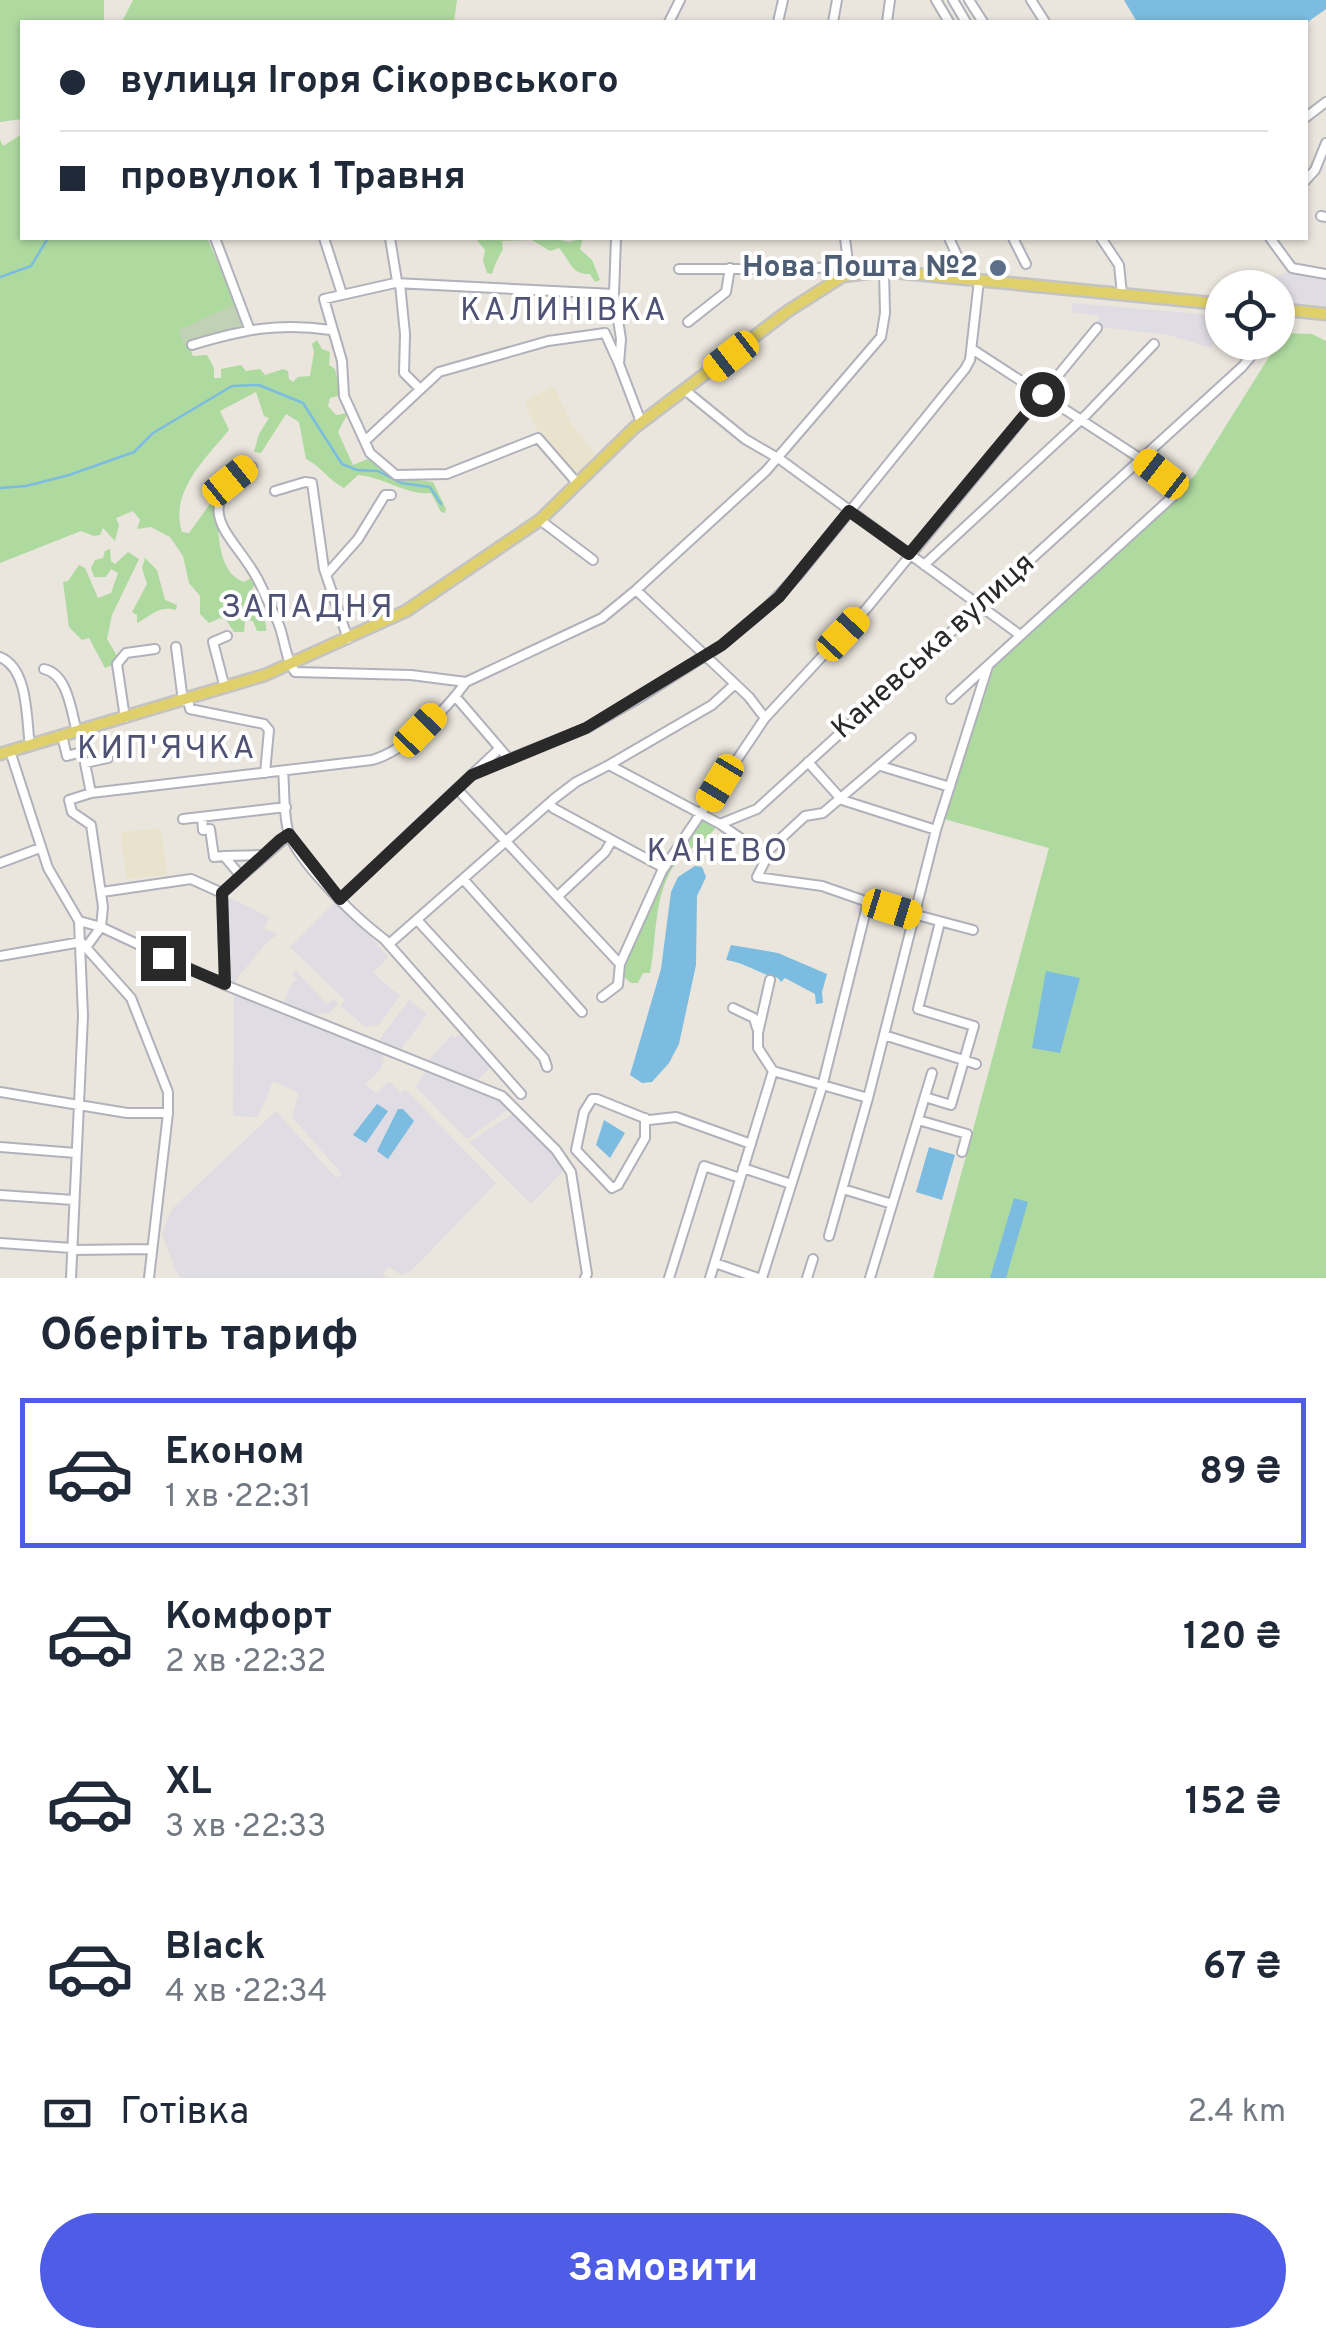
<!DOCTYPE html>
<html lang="uk">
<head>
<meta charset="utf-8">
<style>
	body { margin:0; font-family:Overpass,sans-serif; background:#f6f6f7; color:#1f2937; height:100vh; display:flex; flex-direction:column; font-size:38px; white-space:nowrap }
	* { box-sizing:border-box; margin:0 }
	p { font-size:32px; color:#747a83 }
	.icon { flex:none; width:55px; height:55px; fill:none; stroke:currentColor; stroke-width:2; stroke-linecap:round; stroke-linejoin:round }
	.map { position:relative; height:1278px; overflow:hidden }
	.drawer { display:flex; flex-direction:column; background:#fff; flex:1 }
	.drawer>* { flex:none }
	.guide { position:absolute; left:20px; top:20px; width:1288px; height:220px; border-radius:0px; box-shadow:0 2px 8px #0004; display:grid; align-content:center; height:220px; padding:0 40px; background:#fff }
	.tools { position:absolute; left:1205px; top:270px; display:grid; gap:20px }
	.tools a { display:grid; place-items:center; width:90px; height:90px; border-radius:50%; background:#fff; box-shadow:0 2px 8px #0004; font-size:50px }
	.end { position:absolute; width:45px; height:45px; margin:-22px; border:12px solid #292929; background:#fff; box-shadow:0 0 0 5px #fff }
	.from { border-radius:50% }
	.car { position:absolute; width:30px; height:60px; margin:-30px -15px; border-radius:12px; box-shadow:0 0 8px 2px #0007; background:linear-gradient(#f5c518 24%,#345 0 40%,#f5c518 0 76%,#345 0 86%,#f5c518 0) }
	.guide b { display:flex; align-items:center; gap:35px; height:95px; font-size:38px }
	.guide b+b { border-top:2px solid #e0e1e3 }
	.guide i { width:25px; height:25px; background:#1f2937 }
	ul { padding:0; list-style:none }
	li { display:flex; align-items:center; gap:30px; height:150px; margin:0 20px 15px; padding:0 20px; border:5px solid transparent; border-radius:0px }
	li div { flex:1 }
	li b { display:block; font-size:38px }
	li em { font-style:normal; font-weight:700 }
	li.on { border-color:#4f5ce5 }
	li>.icon { width:90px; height:90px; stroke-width:1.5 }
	h2 { padding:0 40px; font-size:45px; line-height:120px }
	.pay { display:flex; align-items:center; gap:25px; height:110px; padding:0 40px; font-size:38px }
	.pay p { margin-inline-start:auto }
	.primary-button { display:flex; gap:20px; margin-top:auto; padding:20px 40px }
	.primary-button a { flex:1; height:115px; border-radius:60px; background:#4f5ce5; color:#fff; font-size:40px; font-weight:700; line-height:115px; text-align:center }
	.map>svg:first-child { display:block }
	.industrial { fill:#dfdce3 }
	.education { fill:#e9e3ce }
	.green { fill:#aeda9f }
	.cemetery { fill:#c1d1b6 }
	.water { fill:#7bbce0 }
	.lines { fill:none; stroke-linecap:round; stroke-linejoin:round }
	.stream { stroke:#7bbce0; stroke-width:2.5 }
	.minor-casing { stroke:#b0b1bb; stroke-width:12 }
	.major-casing { stroke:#c3c3c3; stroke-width:15 }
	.minor { stroke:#fff; stroke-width:8 }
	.major { stroke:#e0d06b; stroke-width:10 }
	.route { stroke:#292929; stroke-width:12 }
	.service-dot { fill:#5c6f8a; stroke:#fff; stroke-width:4 }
	.labels { text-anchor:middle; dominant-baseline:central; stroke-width:8; stroke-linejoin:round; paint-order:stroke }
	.service-label { font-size:30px; font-weight:bold; fill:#4e5e75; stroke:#fff; text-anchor:end }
	.street-label { font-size:30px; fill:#292929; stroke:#fff }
	.neighbourhood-label { font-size:32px; letter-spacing:2.5px; fill:#4f5274; stroke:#fff }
</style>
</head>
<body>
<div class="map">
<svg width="1326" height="1278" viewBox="0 0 1326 1278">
	<rect width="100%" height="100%" fill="#eae5dd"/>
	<path class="industrial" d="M1290,271L1326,277V306L1278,301V288H1248Z
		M1073,303L1222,316V328L1211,348L1169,335L1093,326L1100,316L1071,312Z
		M228,897L269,917L264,929L278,934L264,945L232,985L227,982L225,899Z
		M338,899L388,957L373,973L400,996L379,1025L366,1027L340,1006L345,1000L290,947Z
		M296,971L327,1004L334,999L338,1004L329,1013L309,1015L283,1005L290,986L297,979L292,975Z
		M239,993L283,1012L290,1018L294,1014L385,1051L382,1067L365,1085L376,1093L389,1081L401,1093L405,1089L496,1183L412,1270L402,1275L389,1267L382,1274L388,1278H181L176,1271L162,1234L172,1209L276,1111L336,1178L342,1174L292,1117L299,1093L273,1081L258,1117L233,1116L234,996Z
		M409,1000L427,1014L400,1051L380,1039Z
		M461,1033L491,1066L477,1081L444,1072L428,1061L452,1035L455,1038Z
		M427,1069L491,1092L510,1108L467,1139L416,1087Z
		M516,1112L552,1151L564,1170L531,1204L469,1142Z"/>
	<path class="education" d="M554,386L572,424L598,458L577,479L536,428L524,401Z
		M161,828L167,875L126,879L121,832Z"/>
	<path class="green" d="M0,0H104V22H22V119L0,122Z
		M133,0H457L454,22H122Z
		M22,134V238H207L246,326L188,343L193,356L207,355L214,368V378H221V369L241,365L246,371L260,369L265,375L283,369L288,371L289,379L293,382L298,377L310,376L314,352L312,344L317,340L322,349L330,352L329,365L335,369L341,395L330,398L328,406L336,415L348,413L338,432L353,465L368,459L398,477L433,482L446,509L445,513L441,512L431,493C405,495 384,477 358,475L344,488C328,480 322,467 306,459L299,422L286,414L261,453L254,452L259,434L269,418L264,416L256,392L220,411L229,430C206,458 169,492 182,532L189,533L218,493C218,520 214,572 244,582L253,577L255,584L248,597C256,607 268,618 266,631H257L253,621L245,620L244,632H234L226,620L220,618L209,623L200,614V596L189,583L183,556L170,537L151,527L137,529L140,520L133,511L116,518L119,525L115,541L103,528L100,535L94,536L81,531L0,563V140L3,146Z
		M475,238H552L569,242L583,238L580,249L592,260L600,280L595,282L590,274C571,275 570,260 559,248L550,251L532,240L502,241L503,250C499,255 493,269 492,274L487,273L483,260L485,250Z
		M1284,333L1312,334L1326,341V1278H933L1049,848L944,819L995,664L1195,475Z
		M110,549L111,561L115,564L128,552L139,559L112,615L107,639L117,656V663L105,668L89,638L82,640L69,627L63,582L68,581L79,565L85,568L98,598L111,593L118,573L111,569L106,577H94L91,568L95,560L103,558L105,551Z
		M145,558L157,570L165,600L177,605L176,610C157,605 152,616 137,623V615L132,612L147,584L142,568Z
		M700,819L716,827C706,843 686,847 675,864C653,896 657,938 650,973H643L638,983H631L622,975L629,951L655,901L664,874Z"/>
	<path class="cemetery" d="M235,304L244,325L184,345L179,330Z"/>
	<path class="water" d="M1124,0H1326V9L1305,24L1137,22Z
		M695,866L702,867L706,877L697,896L696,965L679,1044L669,1063L652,1082L642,1083L630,1075L661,969L671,892L678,877Z
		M731,945L778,953L827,974L822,992L823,1003L816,1004L815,994L785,978L781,982L778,978C758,974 747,963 726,960Z
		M1046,971L1080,978L1060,1053L1032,1048Z
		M377,1104L388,1111L366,1143L353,1135Z
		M398,1109H403L414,1121L388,1159L377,1151Z
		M604,1120L625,1133L610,1158L596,1145Z
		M929,1147L955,1155L942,1200L916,1192Z
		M1014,1198L1028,1202L1006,1278H990Z"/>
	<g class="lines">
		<path class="stream" d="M0,277L31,266L48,238
			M0,488L26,486L69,475L134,452L153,433L232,386L259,385L303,403L342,464L357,470L378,471L401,483L430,487L441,504"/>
		<g class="minor-casing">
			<path id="minor" d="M936,0L949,22
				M953,0L966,22
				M969,0L983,22
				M1031,0L1045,22
				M669,22L680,0
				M778,22L783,0
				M833,22L837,0
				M887,22L890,0
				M1305,118L1326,102
				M1305,181L1315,170L1326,143
				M1321,216L1326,217
				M215,238L249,328
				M324,238L342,294
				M390,238L397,281L400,284L405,334L404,373L420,389
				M616,238L614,294L621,339L619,364L641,422
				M845,238L849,270
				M949,238L961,264V278
				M1013,238L1026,264
				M1101,238L1119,265L1122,294
				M1270,238L1292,268L1326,274
				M679,269H806L848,265
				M688,322L726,292L730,268
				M605,333L619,364
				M192,345C242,330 278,322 331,330
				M686,391L745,439L781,460L1020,635
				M365,441L439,372L548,341L605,333
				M252,467H247C190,513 232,533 257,578C264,591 270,607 277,620C285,637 284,656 295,672L411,675L466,682
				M578,484L538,438L447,474L396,475L370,453L344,396L342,361L324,299L395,283L614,294
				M275,491L305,482L312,483L324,569L348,639
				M540,520L593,560
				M924,565L1086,415L1154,344
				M326,575L358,539L385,495H391
				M636,590L749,697L765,718
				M176,647L183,701
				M0,657C29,669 26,719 30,746
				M44,669C68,674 71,711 77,732
				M225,688L213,642L227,636
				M455,696L509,759L587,728L641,697L722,645L765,609L799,574L965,369L970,360L979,280
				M951,699L1180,490L1141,459L972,349
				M188,700L190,709L264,724L269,730L265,773
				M125,718L117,664L126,653L155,649
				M62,736L67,756L89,750
				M10,751L48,868L79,921L83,1016L71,1278
				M808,762L842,800L936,830
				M609,765L712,705L735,684
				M884,767L950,787
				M283,771C285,790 283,816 289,834C300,864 358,920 384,939L521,1094
				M476,773L509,759
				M458,790L620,964
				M91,793L85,763L108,758
				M550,803L553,808L612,840L605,852L558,896
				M202,817L203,830L210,829L214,857L224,856
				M183,819L286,807
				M720,824L757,809L1242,367L1263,342
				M612,840L664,868
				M761,857L765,861L757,877L822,886L868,902L973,930
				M761,857L805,816L823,813L911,738
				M0,863L40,848
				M240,875L224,856L262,855
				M464,880L582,1012
				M102,892L191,879L222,893
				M340,899L499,749
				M79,921L101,927L225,985L502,1096L556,1150L571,1172L587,1274L585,1278
				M418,921L544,1058L547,1067
				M389,944L555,798L576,782L609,765L720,824L746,842L761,857
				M87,946L101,927L103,907L91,825L72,812L69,800L91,793L372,760C405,751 446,710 466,682L602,618L636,590L766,471L881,337L885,313L884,271
				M0,956L81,942L131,998L168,1092V1113L149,1278
				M225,985L222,893L289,835
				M602,997L618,985L620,964L662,871L765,718L867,608L1097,328
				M733,1008L754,1018L757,1028
				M884,1035L976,1064
				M773,1071L868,1098
				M0,1092L127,1113H168
				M925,1097L951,1105L974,1026L918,1009L940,922
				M645,1118V1138L618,1185L612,1188L576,1150L584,1112L592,1099H597L649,1120L676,1117L751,1144
				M918,1120L967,1134L962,1152
				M0,1147L76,1153
				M743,1168L791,1184
				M843,1189L892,1204
				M0,1195L74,1200
				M829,1236L868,1098L936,830L988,666
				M0,1243L72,1248
				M72,1250L152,1249
				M715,1263L758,1278
				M669,1278L704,1166L740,1178
				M710,1278L773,1071L758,1048V1033L770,980
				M762,1278L822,1087L868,902
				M807,1278L813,1259
				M870,1278L932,1073"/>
		</g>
		<g class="major-casing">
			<path id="major" d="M1278,309L1326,314
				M0,754L265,675L406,611L540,520L634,428L788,311L843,276L884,271L1222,304"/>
		</g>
		<use href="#minor" class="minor"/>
		<use href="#major" class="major"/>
	</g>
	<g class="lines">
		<path class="route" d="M163,958L225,984L222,893L280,840L289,834L340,899L472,775L586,728L722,645L779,597L849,511L909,554L1042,394"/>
	</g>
	<circle class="service-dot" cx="998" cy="268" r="10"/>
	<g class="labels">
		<g class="service-label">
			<text x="978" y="268">Нова Пошта №2</text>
		</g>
		<g class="street-label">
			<text transform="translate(934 647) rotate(-42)">Каневська вулиця</text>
		</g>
		<g class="neighbourhood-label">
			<text x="564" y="312">КАЛИНІВКА</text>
			<text x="308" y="609">ЗАПАДНЯ</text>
			<text x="167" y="750">КИП'ЯЧКА</text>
			<text x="718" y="853">КАНЕВО</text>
		</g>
	</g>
</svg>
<div class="tools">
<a><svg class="icon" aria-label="locate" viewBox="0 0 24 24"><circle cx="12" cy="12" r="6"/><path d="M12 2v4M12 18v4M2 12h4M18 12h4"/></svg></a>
</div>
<i class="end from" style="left:1042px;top:394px"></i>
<i class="end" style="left:163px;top:958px"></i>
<i class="car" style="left:731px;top:356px;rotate:232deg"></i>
<i class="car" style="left:1161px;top:474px;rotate:308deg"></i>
<i class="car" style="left:230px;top:481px;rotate:51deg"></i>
<i class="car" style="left:843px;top:634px;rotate:43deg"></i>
<i class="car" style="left:420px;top:730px;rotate:44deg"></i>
<i class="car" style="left:720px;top:783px;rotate:211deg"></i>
<i class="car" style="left:892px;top:909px;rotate:107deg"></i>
<div class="guide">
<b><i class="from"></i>вулиця Ігоря Сікорвського</b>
<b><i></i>провулок 1 Травня</b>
</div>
</div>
<section class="drawer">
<h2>Оберіть тариф</h2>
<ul>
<li class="on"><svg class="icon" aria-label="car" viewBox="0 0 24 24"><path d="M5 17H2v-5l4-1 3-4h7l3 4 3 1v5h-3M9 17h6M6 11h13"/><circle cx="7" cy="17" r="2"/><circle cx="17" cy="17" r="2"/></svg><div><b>Економ</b><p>1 хв · 22:31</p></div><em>89 ₴</em></li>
<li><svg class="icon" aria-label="car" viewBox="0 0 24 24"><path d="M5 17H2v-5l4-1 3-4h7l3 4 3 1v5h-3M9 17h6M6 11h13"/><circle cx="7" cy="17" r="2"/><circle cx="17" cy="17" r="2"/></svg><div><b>Комфорт</b><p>2 хв · 22:32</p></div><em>120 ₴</em></li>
<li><svg class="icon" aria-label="car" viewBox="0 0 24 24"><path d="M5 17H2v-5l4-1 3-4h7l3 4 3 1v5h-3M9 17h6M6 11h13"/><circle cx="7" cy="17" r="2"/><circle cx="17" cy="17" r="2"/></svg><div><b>XL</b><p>3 хв · 22:33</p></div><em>152 ₴</em></li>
<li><svg class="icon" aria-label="car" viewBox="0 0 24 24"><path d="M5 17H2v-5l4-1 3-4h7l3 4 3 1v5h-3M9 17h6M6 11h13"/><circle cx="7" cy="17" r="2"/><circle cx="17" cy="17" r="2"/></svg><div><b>Black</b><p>4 хв · 22:34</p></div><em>67 ₴</em></li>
</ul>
<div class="pay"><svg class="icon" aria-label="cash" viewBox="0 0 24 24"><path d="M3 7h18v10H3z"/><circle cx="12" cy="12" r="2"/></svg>Готівка<p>2.4 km</p></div>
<div class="primary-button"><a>Замовити</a></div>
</section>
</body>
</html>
